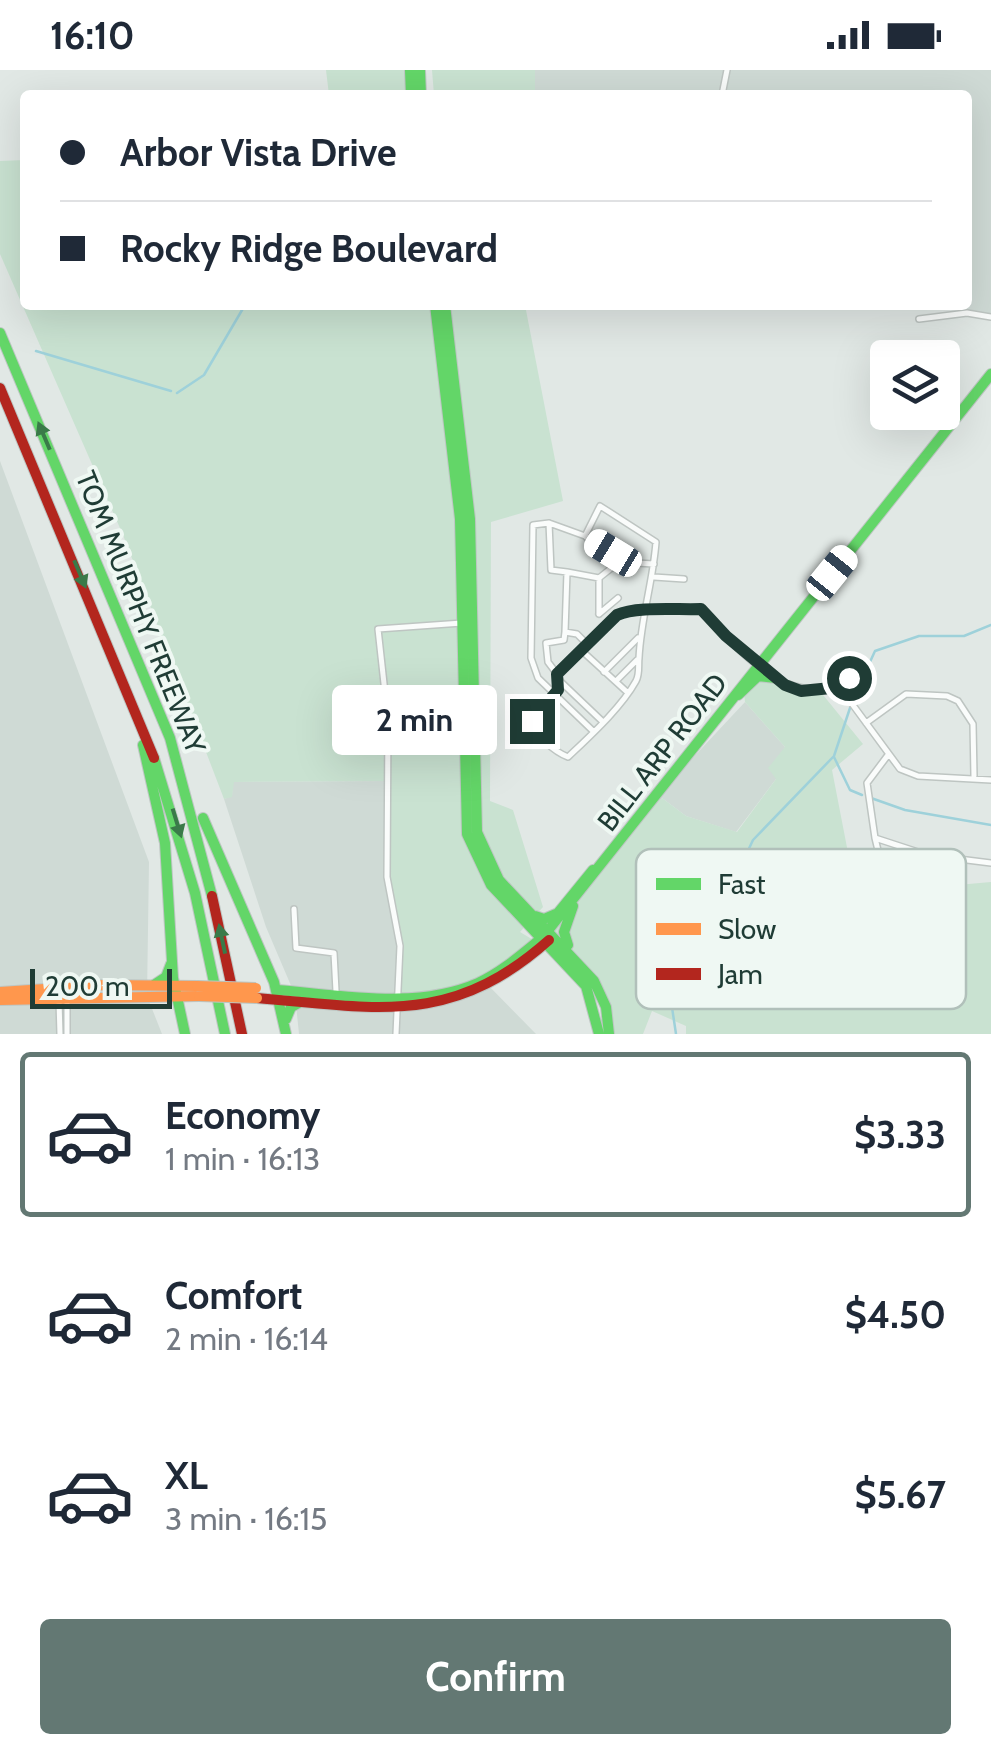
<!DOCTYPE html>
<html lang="en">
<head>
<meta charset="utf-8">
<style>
	body { margin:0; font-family:Cabin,sans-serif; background:#f6f6f7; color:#1f2937; height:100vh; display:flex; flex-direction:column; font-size:38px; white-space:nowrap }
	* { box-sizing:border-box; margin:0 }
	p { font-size:32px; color:#747a83 }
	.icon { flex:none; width:55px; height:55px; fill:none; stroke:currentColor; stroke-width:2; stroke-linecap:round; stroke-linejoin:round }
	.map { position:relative; height:964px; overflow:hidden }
	.details { display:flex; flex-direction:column; background:#fff; flex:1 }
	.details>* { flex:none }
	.hud { position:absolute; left:20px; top:20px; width:952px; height:220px; border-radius:10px; box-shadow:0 10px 40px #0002; display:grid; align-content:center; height:220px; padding:0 40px; background:#fff }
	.buttons { position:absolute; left:870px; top:270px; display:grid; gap:20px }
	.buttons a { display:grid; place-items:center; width:90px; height:90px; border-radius:10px; background:#fff; box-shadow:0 10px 40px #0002; font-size:50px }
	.scale { position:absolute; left:30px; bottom:25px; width:142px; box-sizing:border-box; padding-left:10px; border:5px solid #1f3c35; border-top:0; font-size:28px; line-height:35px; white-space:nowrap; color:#1f3c35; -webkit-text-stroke:8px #eff8f3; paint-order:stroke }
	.end { position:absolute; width:45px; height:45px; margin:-22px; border:12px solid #1f3c35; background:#fff; box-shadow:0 0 0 5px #fff }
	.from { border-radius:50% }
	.bubble { position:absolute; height:70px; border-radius:10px; background:#fff; box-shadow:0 10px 40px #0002; font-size:32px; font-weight:800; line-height:70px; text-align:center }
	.car { position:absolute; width:30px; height:60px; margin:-30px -15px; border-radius:12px; box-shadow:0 0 8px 2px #0007; background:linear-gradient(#fff 24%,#345 0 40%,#fff 0 76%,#345 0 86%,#fff 0) }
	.hud b { display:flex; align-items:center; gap:35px; height:95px; font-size:38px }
	.hud b+b { border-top:2px solid #e0e1e3 }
	.hud i { width:25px; height:25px; background:#1f2937 }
	ul { padding:18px 0 0; list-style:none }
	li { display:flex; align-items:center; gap:30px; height:165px; margin:0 20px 15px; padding:0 20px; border:5px solid transparent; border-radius:10px }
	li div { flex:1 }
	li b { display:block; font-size:38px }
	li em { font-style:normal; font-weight:800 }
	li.active { border-color:#637873 }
	li>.icon { width:90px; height:90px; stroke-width:1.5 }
	.action { display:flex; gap:20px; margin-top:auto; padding:20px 40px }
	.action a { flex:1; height:115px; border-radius:10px; background:#637873; color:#fff; font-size:40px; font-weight:800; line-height:115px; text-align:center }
	.status { display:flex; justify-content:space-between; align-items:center; height:70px; padding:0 50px; background:#fff; direction:ltr }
	.status svg { height:28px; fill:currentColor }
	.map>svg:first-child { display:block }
	.built { fill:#cfdad5 }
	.green { fill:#c9e2d1 }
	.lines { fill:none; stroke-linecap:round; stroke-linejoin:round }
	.stream { stroke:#9ed1da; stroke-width:2.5 }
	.street-casing { stroke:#bec5c2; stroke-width:8 }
	.fast-casing { stroke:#bec6c3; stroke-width:12 }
	.slow-casing { stroke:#bec6c3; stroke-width:12 }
	.jam-casing { stroke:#bec6c3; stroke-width:12 }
	.street { stroke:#fafcfb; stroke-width:5 }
	.fast { stroke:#63d668; stroke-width:10 }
	.slow { stroke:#ff974d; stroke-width:10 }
	.jam { stroke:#b3261e; stroke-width:10 }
	.slow-bridge-casing { stroke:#bbc5c2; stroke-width:12; stroke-linecap:butt }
	.slow-bridge { stroke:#ff974d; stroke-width:10 }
	.oneway { fill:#3a7a49 }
	.route { stroke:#1f3c35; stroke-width:12 }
	.labels { text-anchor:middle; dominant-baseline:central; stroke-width:8; stroke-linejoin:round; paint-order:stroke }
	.street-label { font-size:28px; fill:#1f3c35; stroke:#eff8f3 }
	.key { fill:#eff8f3; stroke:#b1c0ba; stroke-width:2.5 }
	.key-label { font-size:28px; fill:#1f3c35 }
</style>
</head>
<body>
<div class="status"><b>16:10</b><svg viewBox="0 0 49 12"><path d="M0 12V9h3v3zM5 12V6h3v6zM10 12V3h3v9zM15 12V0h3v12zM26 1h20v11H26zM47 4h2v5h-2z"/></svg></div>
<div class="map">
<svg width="991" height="964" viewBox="0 0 991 964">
	<rect width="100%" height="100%" fill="#e1e8e5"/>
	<path class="built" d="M535,0H991V247L959,244V235H968V25H535Z
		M0,391L149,792L147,926L162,964H0Z
		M745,632L785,677L776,709L736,762L686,746L658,725Z
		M389,711L487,914L536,964H299L295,925L266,857L224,729L232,726L233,712Z"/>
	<path class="green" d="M326,0H406L407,25H329Z
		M432,0H535V25H434Z
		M25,90V235H525L563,431L491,452L490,731L513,740L543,837L520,862L540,874C493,909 461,933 399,930L400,876L387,807L389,711L234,712L232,727L224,729L123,465L0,184V91Z
		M764,605L801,621L819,620L863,674L832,700L856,824L991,812V964H686V956L652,941L643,964H609L594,911L553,864L557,853L658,725L686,746L737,762L776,709L768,698L785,677L745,632L744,622Z"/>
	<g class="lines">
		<path class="stream" d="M36,281L171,321
			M177,323L204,305L245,235
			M853,629L875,581L919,566H964L991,555
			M834,687L850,720L862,725
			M871,728L905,740L991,755
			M676,964L670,924L695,864L737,804L753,770L834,686L850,638"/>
		<g class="street-casing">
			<path id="street" d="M722,25L727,0
				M919,249L967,243L991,247
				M549,453L533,455L531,588L538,608L593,661
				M586,467L613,483L619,492
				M567,502L599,508
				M654,507L684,509
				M599,544V508L619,492L654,494
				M599,544L618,528
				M587,574L577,564L565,562L567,502L551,500L549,453L585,466L600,436L656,472C653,512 641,547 639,588C638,595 640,604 636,611C621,638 590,666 568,687C555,682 534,665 532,651L561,612L557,604L617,545C636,536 679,540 701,539C713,545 718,558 727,568C757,598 788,626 831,618L833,609L845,606L852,612L847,627H838L831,618
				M581,580L627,622
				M604,602L638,568
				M557,604L548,592L546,573L564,570L565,562
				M616,611L637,590
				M561,612L602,651
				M847,627L900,699L918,706L991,710
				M866,653L906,624L947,626L958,631L973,654L974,706
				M888,685L867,713L875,768L927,785L991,793
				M875,768L884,805L945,804V786
				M294,839L296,878L334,883L336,921
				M59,931L60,964
				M67,964V927
				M396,964L400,876L387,807L388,650L378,559L462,553"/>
		</g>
		<g class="fast-casing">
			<path id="fast" d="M410,0L411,25
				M420,0L421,25
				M435,235L460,449L467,764L491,815L586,916L599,964
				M445,235L470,449L477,762L499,810L594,911L606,937L609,964
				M0,263L170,668L212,826
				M738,625L758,606L776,608
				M143,675L165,773L173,908L185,964
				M154,688L195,823L225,964
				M203,748L274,912L286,964
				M535,846L544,849L558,843L593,800
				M568,875L564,862L573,836
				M154,915L166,907L171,894
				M277,920C342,925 416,940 478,913C502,902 522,884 542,868L991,304
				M286,949L291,937L302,931"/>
		</g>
		<g class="slow-casing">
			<path id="slow" d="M0,922L104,915L197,916
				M0,930L199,926"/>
		</g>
		<g class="jam-casing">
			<path id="jam" d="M0,318L154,688
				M212,826L242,964
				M257,928C378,938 451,957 549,870"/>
		</g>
		<use href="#street" class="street"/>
		<use href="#fast" class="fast"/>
		<use href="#slow" class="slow"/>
		<use href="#jam" class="jam"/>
		<g class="slow-bridge-casing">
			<path id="slow-bridge" d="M197,916L256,918
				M199,926L257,928"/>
		</g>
		<use href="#slow-bridge" class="slow-bridge"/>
	</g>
	<defs><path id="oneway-solid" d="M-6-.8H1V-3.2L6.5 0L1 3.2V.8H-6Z" transform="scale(2.5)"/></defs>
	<g class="oneway">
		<use href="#oneway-solid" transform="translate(44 366) rotate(-113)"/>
		<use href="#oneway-solid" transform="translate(80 504) rotate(67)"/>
		<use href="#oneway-solid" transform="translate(177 753) rotate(73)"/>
		<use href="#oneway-solid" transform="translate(222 869) rotate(-102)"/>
	</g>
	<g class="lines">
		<path class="route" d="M532,651L558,620L557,604L617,545C636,536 678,540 701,539L726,566L785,615L801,621L831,618L840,606L849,608"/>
	</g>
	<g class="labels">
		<g class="street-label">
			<text transform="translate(141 542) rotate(68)">TOM MURPHY FREEWAY</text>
			<text transform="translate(662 682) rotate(-52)">BILL ARP ROAD</text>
		</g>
	</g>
	<rect x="636" y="779" width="330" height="160" rx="15" class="key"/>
	<rect x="656" y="808" width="45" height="12" fill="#63d668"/>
	<rect x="656" y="853" width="45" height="12" fill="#ff974d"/>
	<rect x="656" y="898" width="45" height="12" fill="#b3261e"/>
	<g class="key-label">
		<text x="718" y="824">Fast</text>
		<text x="718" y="869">Slow</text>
		<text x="718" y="914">Jam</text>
	</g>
</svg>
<div class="buttons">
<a><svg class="icon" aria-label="layers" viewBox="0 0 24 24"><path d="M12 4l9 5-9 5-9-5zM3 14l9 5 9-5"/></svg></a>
</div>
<div class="scale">200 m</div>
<i class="end from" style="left:849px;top:608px"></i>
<i class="end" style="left:532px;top:651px"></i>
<div class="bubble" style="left:332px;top:615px;width:165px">2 min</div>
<i class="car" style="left:613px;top:483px;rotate:301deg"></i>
<i class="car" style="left:832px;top:503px;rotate:39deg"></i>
<div class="hud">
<b><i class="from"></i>Arbor Vista Drive</b>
<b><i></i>Rocky Ridge Boulevard</b>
</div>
</div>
<section class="details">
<ul>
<li class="active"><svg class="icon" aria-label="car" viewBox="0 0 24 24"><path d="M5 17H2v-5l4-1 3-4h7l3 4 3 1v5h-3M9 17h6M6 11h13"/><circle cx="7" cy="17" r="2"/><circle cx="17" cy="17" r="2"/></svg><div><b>Economy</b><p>1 min · 16:13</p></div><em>$3.33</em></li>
<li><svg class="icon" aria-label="car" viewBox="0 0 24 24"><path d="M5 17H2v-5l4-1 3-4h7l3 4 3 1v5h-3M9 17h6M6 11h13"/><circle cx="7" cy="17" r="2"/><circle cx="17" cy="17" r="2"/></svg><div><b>Comfort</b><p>2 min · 16:14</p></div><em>$4.50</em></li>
<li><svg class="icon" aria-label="car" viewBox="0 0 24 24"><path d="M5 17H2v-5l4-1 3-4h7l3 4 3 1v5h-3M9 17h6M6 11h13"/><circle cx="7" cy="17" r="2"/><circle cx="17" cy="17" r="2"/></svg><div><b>XL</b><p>3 min · 16:15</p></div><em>$5.67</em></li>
</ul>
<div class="action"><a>Confirm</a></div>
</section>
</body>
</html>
